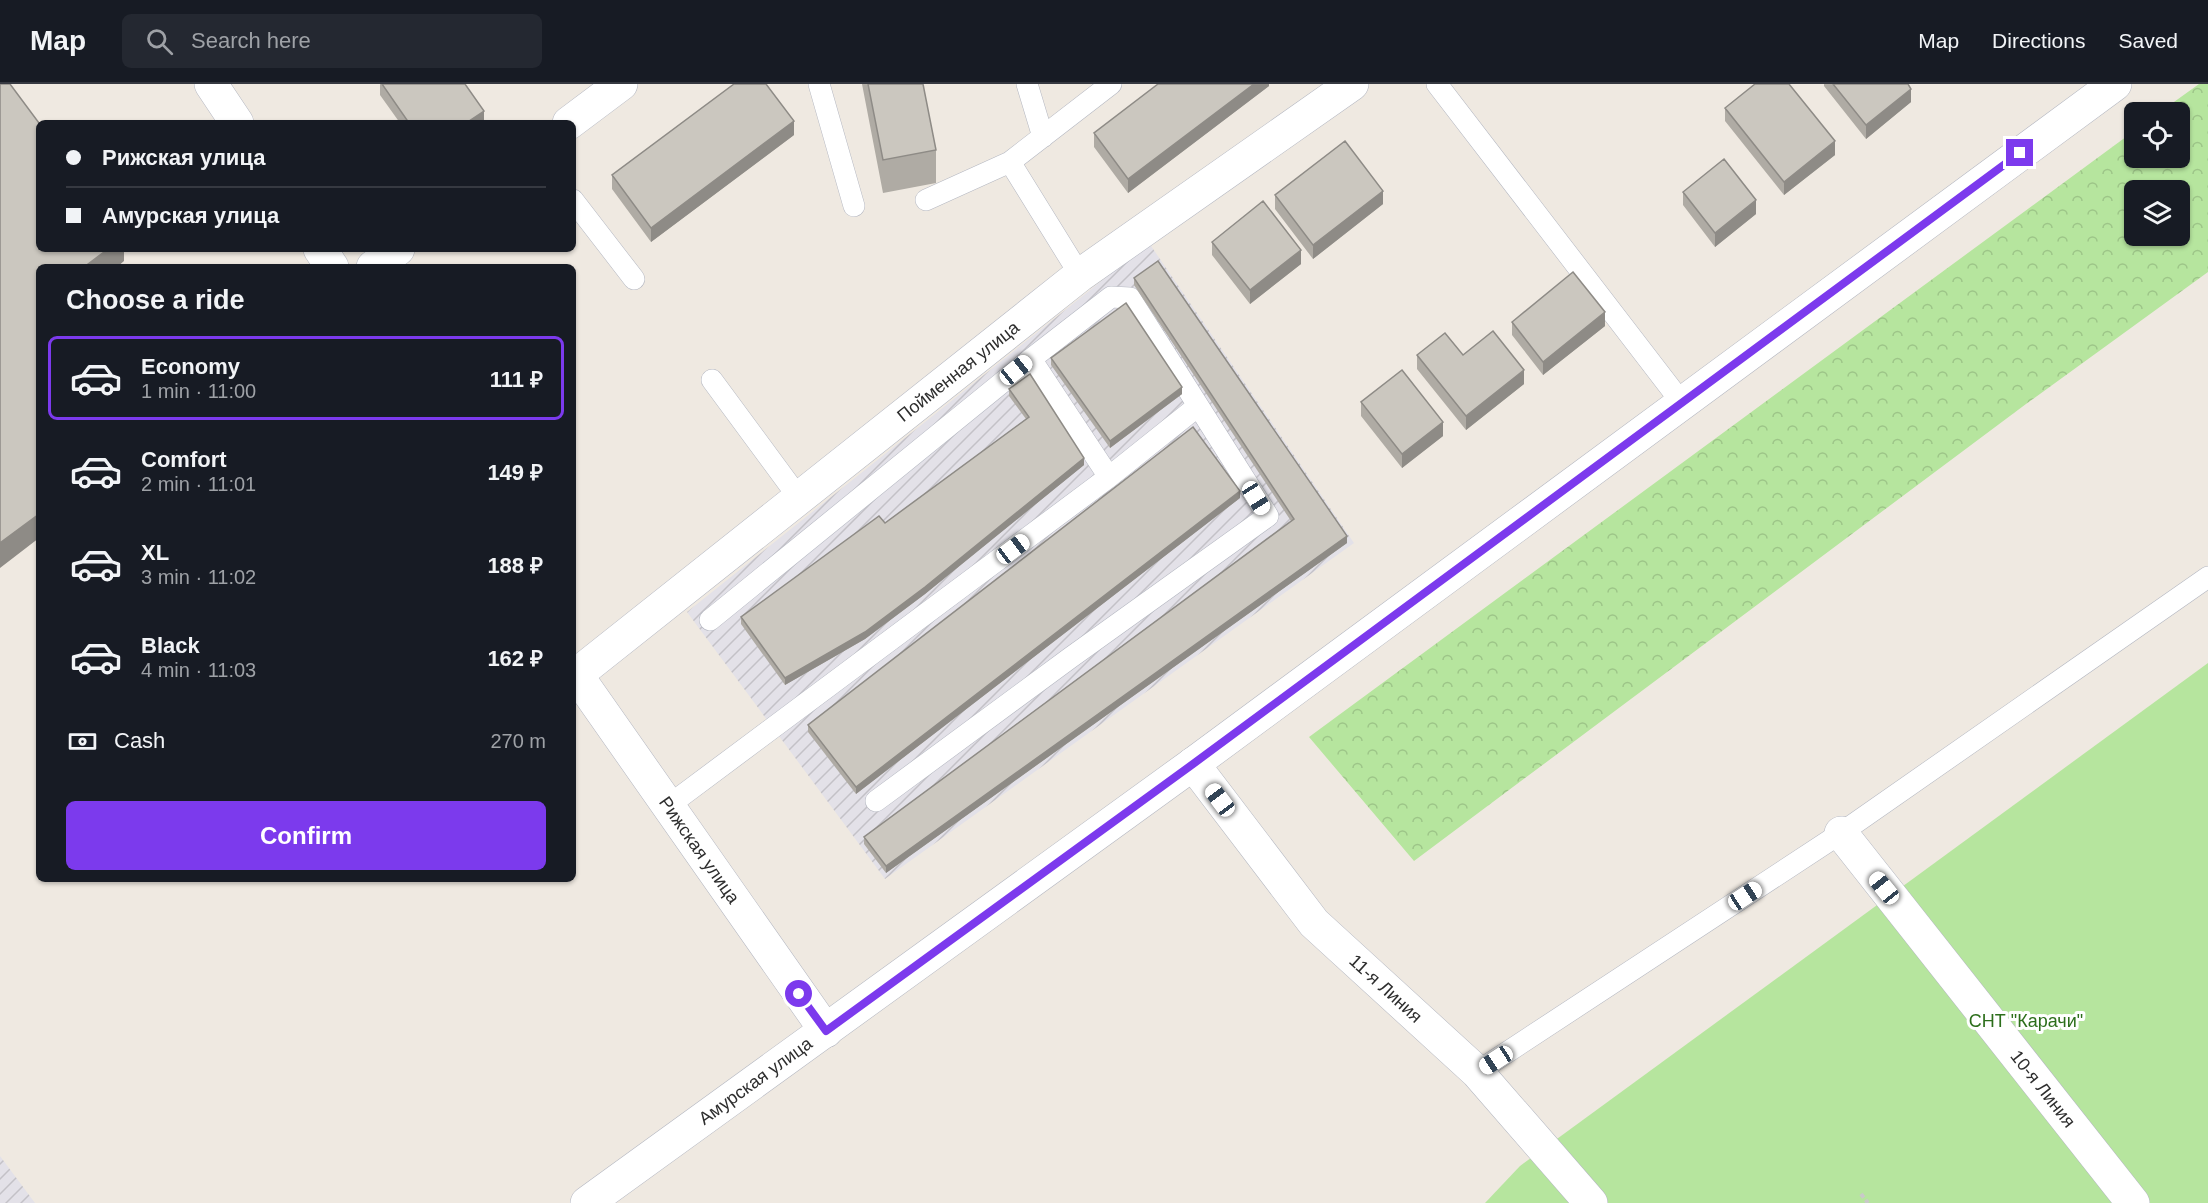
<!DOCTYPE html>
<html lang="en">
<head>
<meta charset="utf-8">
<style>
	body { margin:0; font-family:Helvetica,sans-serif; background:#242831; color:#f1f3f6; height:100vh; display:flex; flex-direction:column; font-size:22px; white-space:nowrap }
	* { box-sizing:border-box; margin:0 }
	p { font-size:20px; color:#9ea1a6 }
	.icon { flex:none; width:33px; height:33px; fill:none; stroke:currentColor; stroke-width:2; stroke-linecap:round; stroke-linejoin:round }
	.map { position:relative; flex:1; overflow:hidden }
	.panel { position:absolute; left:36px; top:180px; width:540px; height:618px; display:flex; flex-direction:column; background:#171b24; border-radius:9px; box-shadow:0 2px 4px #0004 }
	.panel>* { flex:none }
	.guide { position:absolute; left:36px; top:36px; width:540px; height:132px; border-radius:9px; box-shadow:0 2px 4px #0004; display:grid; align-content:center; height:132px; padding:0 30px; background:#171b24 }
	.buttons { position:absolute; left:2124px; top:18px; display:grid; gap:12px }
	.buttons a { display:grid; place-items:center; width:66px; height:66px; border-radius:9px; background:#171b24; box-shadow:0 2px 4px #0004; font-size:30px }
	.end { position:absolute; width:27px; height:27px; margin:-14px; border:8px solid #7c3aed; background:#fff; box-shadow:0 0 0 3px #fff }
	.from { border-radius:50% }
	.car { position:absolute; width:18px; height:36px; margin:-18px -9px; border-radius:8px; box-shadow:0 0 4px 2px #0007; background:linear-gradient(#fff 24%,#345 0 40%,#fff 0 76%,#345 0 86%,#fff 0) }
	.guide b { display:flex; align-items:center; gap:21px; height:57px; font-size:22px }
	.guide b+b { border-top:2px solid #363941 }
	.guide i { width:15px; height:15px; background:#f1f3f6 }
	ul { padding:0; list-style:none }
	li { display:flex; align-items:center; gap:18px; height:84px; margin:0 12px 9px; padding:0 18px; border:3px solid transparent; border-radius:9px }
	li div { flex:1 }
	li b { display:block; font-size:22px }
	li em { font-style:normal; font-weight:700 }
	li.on { border-color:#7c3aed }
	li>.icon { width:54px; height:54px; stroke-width:1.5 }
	h2 { padding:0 30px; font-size:27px; line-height:72px }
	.pay { display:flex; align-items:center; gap:15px; height:66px; padding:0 30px; font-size:22px }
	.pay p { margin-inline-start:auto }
	.primary-button { display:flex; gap:12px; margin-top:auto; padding:12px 30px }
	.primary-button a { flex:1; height:69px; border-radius:9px; background:#7c3aed; color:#fff; font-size:24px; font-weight:700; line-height:69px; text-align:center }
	header { display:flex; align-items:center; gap:36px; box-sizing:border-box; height:84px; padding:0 30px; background:#171b24; border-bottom:2px solid #363941 }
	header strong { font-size:28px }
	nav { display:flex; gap:33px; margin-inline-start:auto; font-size:21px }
	.search { width:420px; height:54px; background:#242831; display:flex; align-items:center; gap:15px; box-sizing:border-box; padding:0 21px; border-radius:9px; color:#9ea1a6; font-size:22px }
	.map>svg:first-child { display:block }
	.industrial { fill:url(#industrial-furrows) }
	.forest { fill:url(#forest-crowns); fill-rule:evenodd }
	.garden { fill:#b6e59e }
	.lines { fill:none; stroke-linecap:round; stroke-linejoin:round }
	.lane-casing { stroke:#b4b7c1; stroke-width:22 }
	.street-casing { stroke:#b4b7c1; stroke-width:34 }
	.secondary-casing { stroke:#b4b7c1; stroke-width:34 }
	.path { stroke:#c9c9c9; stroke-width:4; stroke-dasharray:4.5 3; stroke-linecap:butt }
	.lane { stroke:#fff; stroke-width:21 }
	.street { stroke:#fff; stroke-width:33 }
	.secondary { stroke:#fff; stroke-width:33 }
	.wall { fill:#afaba4 }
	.shaded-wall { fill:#8e8b86 }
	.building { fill:#cbc7bf; stroke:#8e8b86; stroke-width:1.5 }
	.route { stroke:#7c3aed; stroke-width:8 }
	.labels { text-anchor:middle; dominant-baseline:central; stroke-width:6; stroke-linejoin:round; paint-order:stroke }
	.street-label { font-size:18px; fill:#2e2e2e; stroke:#fff }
	.park-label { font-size:18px; fill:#2c6e1b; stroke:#fff }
</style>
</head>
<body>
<header>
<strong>Map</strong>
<div class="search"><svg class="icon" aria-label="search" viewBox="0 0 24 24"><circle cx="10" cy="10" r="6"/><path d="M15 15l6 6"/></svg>Search here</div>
<nav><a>Map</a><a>Directions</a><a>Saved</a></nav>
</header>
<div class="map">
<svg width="2208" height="1119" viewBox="0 0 2208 1119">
	<defs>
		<pattern id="industrial-furrows" width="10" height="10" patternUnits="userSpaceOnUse" patternTransform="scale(1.5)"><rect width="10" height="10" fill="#e3e1e8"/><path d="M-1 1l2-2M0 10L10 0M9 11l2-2" fill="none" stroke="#c3c1c7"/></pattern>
		<pattern id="forest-crowns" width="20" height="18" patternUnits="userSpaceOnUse" patternTransform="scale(1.5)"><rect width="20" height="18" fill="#b6e59e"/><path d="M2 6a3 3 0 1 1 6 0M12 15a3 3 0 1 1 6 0" fill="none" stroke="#9dc588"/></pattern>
	</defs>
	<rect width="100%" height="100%" fill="#efe9e1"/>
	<path class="industrial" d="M1149,159L1354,459L885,795L687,528Z
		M0,1072L35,1119H0Z"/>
	<path class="forest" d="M2199,0H2208V188L2026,320L1414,777L1309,653L2134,47V74H2180V28H2160ZM2134,106H2180V152H2134Z"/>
	<path class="garden" d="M2208,579V1119H1485L1520,1082Z"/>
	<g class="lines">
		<g class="lane-casing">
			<path id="lane" d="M819,0L854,122
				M1027,0L1043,53
				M1437,0L1682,319
				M573,116L634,195
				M926,116L1010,78
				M1080,191L1010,78L1111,0
				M1031,275L1109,393
				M712,296L799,414
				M710,536L1031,275L1111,213L1130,214L1268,432L1070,574L876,717
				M668,722L1109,393L1198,322
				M1477,988L1841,749L2208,493"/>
		</g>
		<g class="street-casing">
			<g id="street">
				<path d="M569,39L621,0"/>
				<path d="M373,183L398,165"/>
				<path id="s1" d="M576,591L1080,191L1352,0"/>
				<path id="s2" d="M1193,680L1314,839L1477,988L1591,1119"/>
				<path id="s3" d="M1841,749L2133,1119"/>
			</g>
		</g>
		<g class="secondary-casing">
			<g id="secondary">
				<path d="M211,0L237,39"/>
				<path d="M320,165L332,183"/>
				<path id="s4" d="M573,586L826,947"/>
				<path id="s5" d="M587,1119L1193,680L2115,0"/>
			</g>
		</g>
		<path class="path" d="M1861,1110L1868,1119"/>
		<use href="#lane" class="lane"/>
		<use href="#street" class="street"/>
		<use href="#secondary" class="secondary"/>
	</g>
	<path class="wall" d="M380,0H465L484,39H400L380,11Z
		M862,0H923L936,66V99L883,109Z
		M1269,0V2L1128,109L1094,63V49Z
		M1824,0H1908L1911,18L1866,55L1824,2Z
		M1725,24L1835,71L1784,111L1725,37Z
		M794,51L651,158L612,105V91Z
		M1683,108L1756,130L1715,163L1683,121Z
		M1275,111L1383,120L1313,175L1275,125Z
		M1212,158L1301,180L1250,220L1212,171Z
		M1134,194L1347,459L886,789L864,760V753L1291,437L1134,201Z
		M1512,238L1605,242L1543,291L1512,251Z
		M1417,271H1463L1524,300L1466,346L1417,285Z
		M1051,274L1182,310L1110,364L1051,281Z
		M1009,305L1084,381L925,510L865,555L785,601L741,540V533L885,439L1026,335L1009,312Z
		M1361,318L1443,352L1402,384L1361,332Z
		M1240,414L856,710L808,648V641Z"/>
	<path class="shaded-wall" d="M1254,0H1269V2L1128,109V95Z
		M1911,5V18L1866,55V41Z
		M484,27V39H466Z
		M794,37V51L651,158V144Z
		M1835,57V71L1784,111V98Z
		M1383,107V120L1313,175V161Z
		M1756,116V130L1715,163V149Z
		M108,165H124V177L117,183H84Z
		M1301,166V180L1250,220V206Z
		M1605,228V242L1543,291V278Z
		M1524,286V300L1466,346V332Z
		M1182,303V310L1110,364V357Z
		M1443,338V352L1402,384V370Z
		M1084,374V381L925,510L865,555L785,601V594Z
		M1240,407V414L856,710V703Z
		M39,430V454L0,484V459Z
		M1347,452V459L886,789V782Z"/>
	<path class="building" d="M0,0H10L39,39V165H108L84,183H39V430L0,459Z
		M382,0H465L484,27L466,39H409Z
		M734,0H766L794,37L651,144L612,91Z
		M868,0H923L936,66L883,76Z
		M1158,0H1254L1128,95L1094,49Z
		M1755,0H1789L1835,57L1784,98L1725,24Z
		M1833,0H1908L1911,5L1866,41Z
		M1345,57L1383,107L1313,161L1275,111Z
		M1724,75L1756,116L1715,149L1683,108Z
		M1263,117L1301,166L1250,206L1212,158Z
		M1158,177L1347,452L886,782L864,753L1294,435L1134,194Z
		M1573,188L1605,228L1543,278L1512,238Z
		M1126,219L1182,303L1110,357L1051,274Z
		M1493,247L1524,286L1466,332L1417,271L1445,249L1463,271Z
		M1402,286L1443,338L1402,370L1361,318Z
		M1030,290L1084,374L925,503L865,548L785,594L741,533L879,432L885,439L1029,333L1009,305Z
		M1193,343L1240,407L856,703L808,641Z"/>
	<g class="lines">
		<path class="route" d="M799,910L826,947L1193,680L2020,69"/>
	</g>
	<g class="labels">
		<g class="street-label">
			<text stroke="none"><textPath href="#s1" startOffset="488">Пойменная улица</textPath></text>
			<text stroke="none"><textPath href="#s4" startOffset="220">Рижская улица</textPath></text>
			<text stroke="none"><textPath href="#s2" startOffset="297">11-я Линия</textPath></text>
			<text stroke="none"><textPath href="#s5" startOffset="208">Амурская улица</textPath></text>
			<text stroke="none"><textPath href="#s3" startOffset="326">10-я Линия</textPath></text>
		</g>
		<g class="park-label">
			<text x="2026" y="937">СНТ "Карачи"</text>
		</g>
	</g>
</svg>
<div class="buttons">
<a><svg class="icon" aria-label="locate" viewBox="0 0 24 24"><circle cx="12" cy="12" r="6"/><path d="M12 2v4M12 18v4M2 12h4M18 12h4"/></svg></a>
<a><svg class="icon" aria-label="layers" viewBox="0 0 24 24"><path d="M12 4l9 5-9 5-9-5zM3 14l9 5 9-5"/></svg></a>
</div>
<i class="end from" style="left:799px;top:910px"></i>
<i class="end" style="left:2020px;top:69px"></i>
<i class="car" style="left:1016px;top:286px;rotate:51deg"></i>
<i class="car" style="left:1256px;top:414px;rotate:148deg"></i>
<i class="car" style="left:1013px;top:465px;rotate:53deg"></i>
<i class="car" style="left:1220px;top:716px;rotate:323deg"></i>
<i class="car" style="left:1884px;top:804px;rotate:321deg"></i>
<i class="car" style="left:1745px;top:812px;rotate:57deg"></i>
<i class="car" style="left:1496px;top:976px;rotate:237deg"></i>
<div class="guide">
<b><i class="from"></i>Рижская улица</b>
<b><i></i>Амурская улица</b>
</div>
<section class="panel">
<h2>Choose a ride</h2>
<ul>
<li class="on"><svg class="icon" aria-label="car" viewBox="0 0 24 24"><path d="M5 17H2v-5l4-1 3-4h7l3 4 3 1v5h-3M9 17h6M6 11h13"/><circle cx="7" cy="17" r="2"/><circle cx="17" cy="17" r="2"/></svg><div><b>Economy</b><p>1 min · 11:00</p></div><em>111 ₽</em></li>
<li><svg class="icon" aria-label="car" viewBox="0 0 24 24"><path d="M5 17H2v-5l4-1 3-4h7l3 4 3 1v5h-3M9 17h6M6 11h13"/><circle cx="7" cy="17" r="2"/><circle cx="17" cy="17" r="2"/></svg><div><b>Comfort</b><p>2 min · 11:01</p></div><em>149 ₽</em></li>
<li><svg class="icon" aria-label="car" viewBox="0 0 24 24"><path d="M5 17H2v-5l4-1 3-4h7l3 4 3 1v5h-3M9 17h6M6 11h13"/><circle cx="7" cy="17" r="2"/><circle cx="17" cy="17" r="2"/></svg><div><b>XL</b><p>3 min · 11:02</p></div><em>188 ₽</em></li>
<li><svg class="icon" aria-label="car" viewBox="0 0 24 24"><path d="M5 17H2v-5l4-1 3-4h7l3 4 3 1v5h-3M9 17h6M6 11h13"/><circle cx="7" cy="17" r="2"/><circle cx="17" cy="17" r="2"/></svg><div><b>Black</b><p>4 min · 11:03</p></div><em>162 ₽</em></li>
</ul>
<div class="pay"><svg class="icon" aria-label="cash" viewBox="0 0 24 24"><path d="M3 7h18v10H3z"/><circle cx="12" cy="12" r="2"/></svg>Cash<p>270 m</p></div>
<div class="primary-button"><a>Confirm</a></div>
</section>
</div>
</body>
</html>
